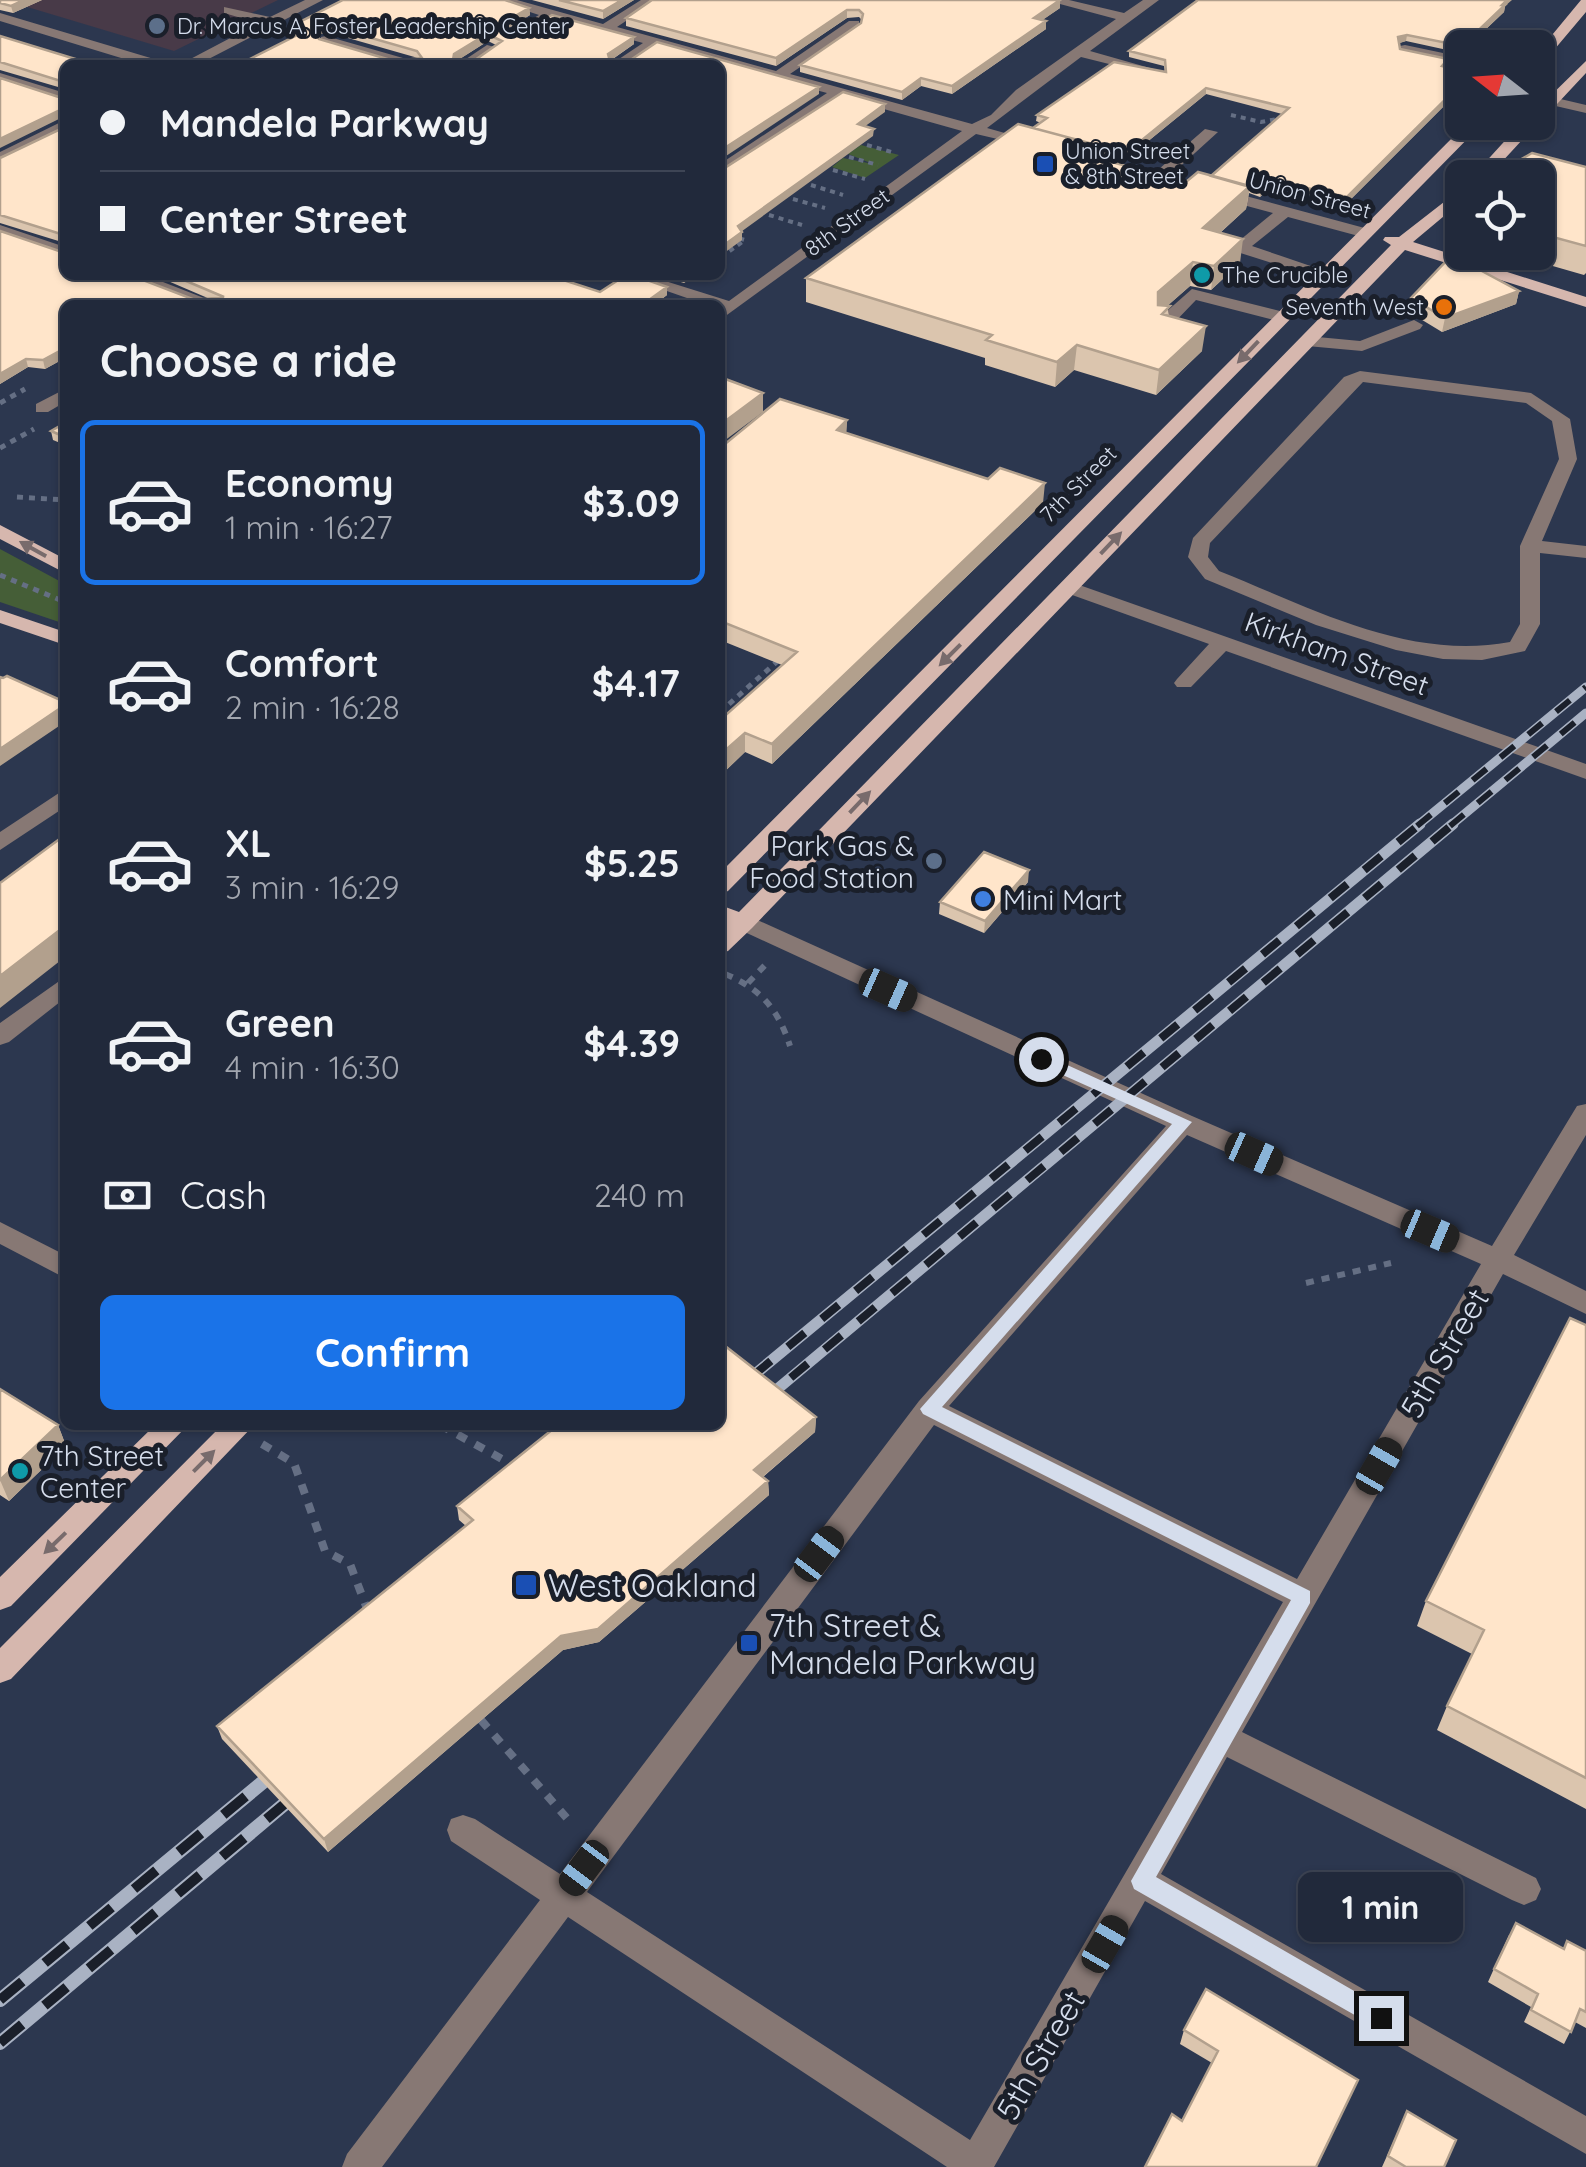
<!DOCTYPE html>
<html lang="en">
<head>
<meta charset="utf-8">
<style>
	body { margin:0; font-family:Quicksand,sans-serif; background:#2d3546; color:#f1f3f6; height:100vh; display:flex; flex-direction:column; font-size:38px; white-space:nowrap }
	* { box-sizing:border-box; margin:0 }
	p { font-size:32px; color:#a2a6af }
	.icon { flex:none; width:55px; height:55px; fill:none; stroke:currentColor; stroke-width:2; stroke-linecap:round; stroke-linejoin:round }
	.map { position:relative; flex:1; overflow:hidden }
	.details { position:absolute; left:60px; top:300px; width:665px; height:1130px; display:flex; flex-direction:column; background:#21293b; border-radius:15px; box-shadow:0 2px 8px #0004,0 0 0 2px #3e4555 }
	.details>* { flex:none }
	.top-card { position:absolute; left:60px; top:60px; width:665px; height:220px; border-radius:15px; box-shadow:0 2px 8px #0004,0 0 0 2px #3e4555; display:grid; align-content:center; height:220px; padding:0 40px; background:#21293b }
	.needle { width:65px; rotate:287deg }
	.controls { position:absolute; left:1445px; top:30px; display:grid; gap:20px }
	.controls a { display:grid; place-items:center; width:110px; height:110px; border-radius:15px; background:#21293b; box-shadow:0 2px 8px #0004,0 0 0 2px #3e4555; font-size:50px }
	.end { position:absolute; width:45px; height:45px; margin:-22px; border:12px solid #d5ddec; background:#111; box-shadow:0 0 0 5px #111 }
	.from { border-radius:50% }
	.bubble { position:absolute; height:70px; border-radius:15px; background:#21293b; box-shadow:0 2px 8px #0004,0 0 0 2px #3e4555; font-size:32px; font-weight:800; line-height:70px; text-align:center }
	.car { position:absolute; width:30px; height:60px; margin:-30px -15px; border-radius:12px; box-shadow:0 0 8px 2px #0007; background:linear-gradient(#222 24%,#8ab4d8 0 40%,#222 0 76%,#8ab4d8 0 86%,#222 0) }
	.top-card b { display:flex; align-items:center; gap:35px; height:95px; font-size:38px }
	.top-card b+b { border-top:2px solid #3e4555 }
	.top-card i { width:25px; height:25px; background:#f1f3f6 }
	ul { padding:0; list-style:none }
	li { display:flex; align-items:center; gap:30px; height:165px; margin:0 20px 15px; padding:0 20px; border:5px solid transparent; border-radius:15px }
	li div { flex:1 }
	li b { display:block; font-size:38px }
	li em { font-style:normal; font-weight:800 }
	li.active { border-color:#1a73e8 }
	li>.icon { width:90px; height:90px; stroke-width:1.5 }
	h2 { padding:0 40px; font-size:45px; line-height:120px }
	.pay { display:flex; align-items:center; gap:25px; height:110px; padding:0 40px; font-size:38px }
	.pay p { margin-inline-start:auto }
	.button { display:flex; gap:20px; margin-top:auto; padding:20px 40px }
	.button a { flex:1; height:115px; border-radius:15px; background:#1a73e8; color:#fff; font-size:40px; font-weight:800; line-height:115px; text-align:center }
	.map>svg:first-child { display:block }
	.commercial { fill:#483a48 }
	.green { fill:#455e37 }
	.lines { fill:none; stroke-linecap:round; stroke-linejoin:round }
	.path-far3 { stroke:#656f84; stroke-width:4; stroke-dasharray:5 5; stroke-linecap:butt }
	.path-far2 { stroke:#656f84; stroke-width:5; stroke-dasharray:6 6; stroke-linecap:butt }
	.path-far1 { stroke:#656f84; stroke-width:6; stroke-dasharray:8 8; stroke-linecap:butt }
	.path { stroke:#656f84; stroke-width:8; stroke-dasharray:10 10; stroke-linecap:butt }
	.minor { fill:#877874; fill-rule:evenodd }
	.major { fill:#d6b7ae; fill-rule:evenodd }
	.rail-far2-casing { stroke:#a9b2c3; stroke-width:9 }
	.rail-far1-casing { stroke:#a9b2c3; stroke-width:11 }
	.rail-casing { stroke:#a9b2c3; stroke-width:14 }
	.rail-far2 { stroke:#1a1f2a; stroke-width:6; stroke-dasharray:18; stroke-linecap:butt }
	.rail-far1 { stroke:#1a1f2a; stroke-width:8; stroke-dasharray:22; stroke-linecap:butt }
	.rail { stroke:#1a1f2a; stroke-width:10; stroke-dasharray:29; stroke-linecap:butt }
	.wall { fill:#dbc5ae; fill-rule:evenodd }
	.shaded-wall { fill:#b2a08d }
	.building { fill:#ffe5ca; stroke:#b2a08d; stroke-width:2.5; fill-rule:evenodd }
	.oneway { fill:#786b6c }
	.route { fill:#d5ddec }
	.service-dot { fill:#5c6f8a; stroke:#1a1f2a; stroke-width:4 }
	.transit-dot { fill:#1a4fb4; stroke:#1a1f2a; stroke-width:4 }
	.culture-dot { fill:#0f9aa8; stroke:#1a1f2a; stroke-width:4 }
	.food-dot { fill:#e8710a; stroke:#1a1f2a; stroke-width:4 }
	.shop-dot { fill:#3f7fe0; stroke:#1a1f2a; stroke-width:4 }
	.labels { text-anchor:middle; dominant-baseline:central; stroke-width:10; stroke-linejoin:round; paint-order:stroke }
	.far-poi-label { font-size:22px; fill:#d5ddec; stroke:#1a1f2a; text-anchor:start }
	.far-street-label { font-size:22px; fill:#d5ddec; stroke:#1a1f2a }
	.street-label { font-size:28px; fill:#d5ddec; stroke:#1a1f2a }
	.poi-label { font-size:28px; fill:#d5ddec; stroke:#1a1f2a; text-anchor:start }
	.near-street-label { font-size:32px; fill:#d5ddec; stroke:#1a1f2a }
	.near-poi-label { font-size:32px; fill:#d5ddec; stroke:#1a1f2a; text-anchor:start }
</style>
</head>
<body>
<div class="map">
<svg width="1586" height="2167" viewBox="0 0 1586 2167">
	<rect width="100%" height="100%" fill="#2c374f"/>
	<path class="commercial" d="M4,0H278L174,51Z"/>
	<path class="green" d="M861,145L899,155L865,178L832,167L843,158L873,164L848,154Z
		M0,549L65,584V624L0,602Z"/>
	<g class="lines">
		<path class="path-far3" d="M1231,115L1261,122L1282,118
			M867,145L895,153
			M849,157L878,165
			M833,170L865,179
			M811,185L843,195
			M793,199L825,208
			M769,215L802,225
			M720,233L745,240L720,258"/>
		<path class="path-far2" d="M0,403L25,389
			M0,448L34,429
			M17,497L65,500
			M0,575L65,602
			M720,712L780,659"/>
		<path class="path-far1" d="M725,974C761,989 778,1009 790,1046
			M748,983L768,962
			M1306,1283L1391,1263"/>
		<path class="path" d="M440,1425L502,1459
			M262,1444L294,1463L325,1551L350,1564L369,1614
			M481,1720L572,1824"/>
		<path class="minor" d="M305,0H323L197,65H179L259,23L224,13V7L270,17Z
			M494,0H517L603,24L641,0H657L617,27L776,71L849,21H859V27L790,74L972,124L991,115L1016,90L1116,19L1045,0H1069L1124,13L1143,0H1159L1090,51L1164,72L1157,76L1081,57L987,128L1037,142V148L976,134L720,320V305H707L621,275H646L729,301L962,131L841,97L720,176V164L827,93L656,47L627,65H610L643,43L552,18L516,40H506V34L539,15Z
			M0,13L164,62L166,65H144L0,21Z
			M326,36L417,62L419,65H396L321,43V37Z
			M487,45L499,48L474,65H457Z
			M1405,45L1462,57V65L1400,52V46Z
			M0,73L65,93V102L0,82Z
			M1552,97L1586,105V113L1547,104L1545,101Z
			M65,120V131L0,163V152Z
			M1205,129L1218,132L1163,182H1151V176Z
			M1491,158L1586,181V191L1486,166V160Z
			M1216,188L1372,230L1374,233L1366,238L1288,217L1252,246L1334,274L1320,278L1234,251V245L1273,213L1210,196V190Z
			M0,225L65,247V258L0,235Z
			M121,275H145L222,305H198Z
			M1192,289L1288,313L1291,317L1282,322L1196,300L1170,327H1158V319Z
			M1414,320L1423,325L1420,329L1362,351L1307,346L1298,341L1307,336L1360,341Z
			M1360,371L1531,393L1570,419L1577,459L1542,541L1586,546V558L1540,553V624L1525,651L1482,660L1443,659L1396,650L1316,625L1205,579L1188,557L1193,538L1344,377ZM1363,382L1526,403L1552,421L1559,459L1520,546V624L1510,642C1408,661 1312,608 1219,571L1208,557L1210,543Z
			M65,389V402L48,412H36V404Z
			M1068,581L1586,764V779L1226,651L1191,687H1177L1174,683L1177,679L1209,644L1061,591V583Z
			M65,789V807L0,850V832Z
			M744,914L1192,1116L1492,1246L1577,1106L1586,1104V1135L1514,1255L1586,1291V1314L1503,1274L1242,1732L1536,1878L1541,1889L1536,1900L1524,1905L1512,1900L1227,1757L1161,1874L1586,2116V2154L1145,1901L994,2167H947L568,1917L382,2167H342L347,2154L540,1900L451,1841L447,1830L451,1819L463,1815L475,1819L560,1874L919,1401L1166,1126L736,928L732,922L736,916ZM1187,1135L1481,1264L1297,1579L949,1406ZM934,1425L1283,1602L970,2140L587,1892Z
			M65,977V998L9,1042L0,1045V1023Z
			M0,1222L65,1255V1278L0,1244Z"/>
		<path class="major" d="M1581,0H1586V12L1543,63L1538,64V52Z
			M1586,61V73L1543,119L1538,120V108Z
			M1538,121V122L1536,125L1487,178H1471L1522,122Z
			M1468,122H1484L728,891L720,894V873Z
			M1462,188V201L1413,242L1586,297V307L1405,250L752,928L728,951L720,953V931L727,924L720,922V905L739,912L1391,245L1383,240L1385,237H1399Z
			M0,525L65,559V573L0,539Z
			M0,610L65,632V645L0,623Z
			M155,1425H188L11,1606L0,1610V1577Z
			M222,1425H254L11,1679L0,1683V1648Z"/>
		<g class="rail-far2-casing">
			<path id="rail-far2" d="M1417,826L1586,687
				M1450,826L1586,713"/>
		</g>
		<g class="rail-far1-casing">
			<path id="rail-far1" d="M720,1403L1420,824
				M757,1406L1453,824"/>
		</g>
		<g class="rail-casing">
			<path id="rail" d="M0,2000L286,1763
				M0,2043L306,1786"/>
		</g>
		<use href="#rail-far2" class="rail-far2"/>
		<use href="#rail-far1" class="rail-far1"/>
		<use href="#rail" class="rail"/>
	</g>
	<path class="wall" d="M0,0H42L13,13L0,10Z
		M532,0H634L603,19Z
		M1060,0V8L1042,20L1046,29L952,94L921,86L902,100L800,72V65L861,23L862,20L859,17L847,18L776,66L626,26V18Z
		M1505,6L1504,12L1466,48H1462L1461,53L1406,41L1399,43L1400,49L1447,66L1446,67L1462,71V88L1346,204L1271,186L1260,197L1249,193L1246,209L1220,233L1240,263L1211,290L1190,286L1167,306L1169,316L1202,351L1156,395L1074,370L1055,387L985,365V358L806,302V278L1033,128L1041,123L1036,121L1037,115L1165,72L1164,66L1129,57V51ZM1206,94L1282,114L1211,176L1186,182L1111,162V156L1125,160Z
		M529,8L530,15L504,31L503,34L505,36L634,37V44L610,61L819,94L238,65L296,36L291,34L290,27ZM327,32L418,58L394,61L319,39L318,35ZM488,41L496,45L475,60H458Z
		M0,36L65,65V89L0,70Z
		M65,127V243L0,223V158Z
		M1586,167V273L1584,275L1504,252H1538V178Z
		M0,231L195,300L210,299L154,275H548L600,292L667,295L654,305H65V358L45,369L28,367L0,384Z
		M658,275H695L684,283Z
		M1519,291L1516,304L1442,332L1409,312L1411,298Z
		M847,420L846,433L1043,503L772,764L745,752L720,776V720L782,665L720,640V448Z
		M65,423V445L53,440L51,431Z
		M1028,882L984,933L939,914L940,902Z
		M1586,1325V1809L1437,1730L1447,1706L1472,1654L1417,1626L1426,1601Z
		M0,1389L58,1425L66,1446L9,1501L0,1495Z
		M816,1417L815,1432L763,1477L768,1481L769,1495L599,1642L563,1650L328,1852L222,1739L217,1726L466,1526L459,1520L457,1506Z
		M1509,1935L1563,1949L1567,1941L1586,1951V2028L1575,2022L1564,2044L1524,2022L1531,2007L1488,1982Z
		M1184,2030L1358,2080L1182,2121L1212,2063L1180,2044Z
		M1407,2111L1444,2167H1382Z"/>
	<path class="shaded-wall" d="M24,0H42L13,13L11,6Z
		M622,0H634L603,19V11Z
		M1060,0V8L1034,26V18Z
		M1507,0H1512L1505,6L1504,12L1466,48H1462L1461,53L1462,46Z
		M529,8L530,15L504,31L502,40L503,23Z
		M847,10V18L776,66V58Z
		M1046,21V29L952,94V86Z
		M326,25L327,32L318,35L317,27Z
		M487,34L488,41L455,62L454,65V54Z
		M1407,35L1406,41L1397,44L1398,37Z
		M634,37V44L608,62V54Z
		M921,78V86L902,100V92Z
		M1462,83V88L1346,204L1347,197Z
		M819,87V94L720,160V151Z
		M1206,88V94L1125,160L1126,153Z
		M885,104V112L857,132L858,124Z
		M62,109L63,117L0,148V139Z
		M874,129L873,136L738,234V226Z
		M1112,149L1110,172L1100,159Z
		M1272,180L1271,186L1260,197L1261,190Z
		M1250,186L1246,209L1199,252L1203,228Z
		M742,232V240L720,256V248Z
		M1243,239L1240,263L1211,290L1214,266Z
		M1193,262L1190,286L1156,316L1158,292Z
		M684,275H695L684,283Z
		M667,287V295L654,305H642Z
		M1519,291L1516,304L1442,332L1445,318Z
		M1206,326L1202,351L1156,395L1159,370Z
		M1077,345L1074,370L1055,387L1057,362Z
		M65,348V358L45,369L43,360Z
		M26,359L28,367L0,384V374Z
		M763,393V412L720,444V425Z
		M847,420L846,439L837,430Z
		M1045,483L1043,503L772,764V744Z
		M65,705V722L0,766V749Z
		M745,733V752L720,776V755Z
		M1029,870L1028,882L984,933L985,921Z
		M65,926V957L0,1008V976Z
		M816,1417L815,1432L754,1484V1470Z
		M58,1425L66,1446L9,1501L0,1480Z
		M768,1481L769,1495L599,1642L563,1650L328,1852L324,1839L561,1636Z"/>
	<path class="building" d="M0,0H24L11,6L0,3Z
		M343,0H505L529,8L503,23L502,32L505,36H517L552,15L634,37L608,54L610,61H629L657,42L819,87L720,151V65H238L305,31L290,27ZM326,25L417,51L422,58L394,61L319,39L317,27ZM487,34L502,41L475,60H453L454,54Z
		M559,0H622L603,11Z
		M652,0H1060L1034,18L1046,21L952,86L921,78L902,92L800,65L861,23L863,14L859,10H847L776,58L626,18Z
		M1198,0H1507L1502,5H1505L1462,46L1407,35L1398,37L1400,49L1448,59L1442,66L1462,71V83L1347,197L1272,180L1261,190L1211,176L1289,108L1206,88L1126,153L1033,128L1047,118L1037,115L1114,62L1166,72L1165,60L1129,51Z
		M0,36L95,65H65V85L64,82L0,62Z
		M0,78L62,98L65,96V110L62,109L0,139Z
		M843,92L885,104L858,124L874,129L738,226L742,232L720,248V171Z
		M1018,124L1112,149L1100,159L1186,182L1198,172L1250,186L1203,228L1243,239L1214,266L1193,262L1158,292V305L1170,306L1162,314L1206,326L1159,370L1077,345L1057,362L986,340L992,335L806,278Z
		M65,125V249L64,235L0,215V158L65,127Z
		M1532,153L1586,167V246L1538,233V178H1500L1513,164Z
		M0,231L65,253V275H130L195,300L224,297L172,275H548L600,292L626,275H633L667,287L642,305H65V348L43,360L26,359L0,374Z
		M1452,255L1519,291L1445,318L1411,298Z
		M720,377L763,393L720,425Z
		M780,399L847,420L837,430L988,479L1000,468L1045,483L772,744L745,733L720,755V720L797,652L720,621V448Z
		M65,423V437L51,431Z
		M7,676L65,702V705L0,749V677L3,678Z
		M65,835V926L0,976V883Z
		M984,852L1029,870L985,921L940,902Z
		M1570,1318L1586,1325V1778L1447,1706L1484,1630L1426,1601Z
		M720,1342L816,1417L754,1470L768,1481L598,1629L561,1636L324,1839L217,1726L473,1520L457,1506L558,1425H720Z
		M0,1389L58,1425L0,1480Z
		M1516,1923L1564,1949L1567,1941L1586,1951V2012L1580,2009L1571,2032L1531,2010L1538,1994L1494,1969Z
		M1206,1989L1358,2080L1316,2167H1145L1172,2114L1182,2121L1218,2051L1184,2030Z
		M1407,2111L1456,2140L1444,2167H1406L1388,2156Z"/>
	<defs><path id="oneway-solid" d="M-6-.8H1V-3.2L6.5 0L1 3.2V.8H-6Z" transform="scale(2.5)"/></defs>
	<g class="oneway">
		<use href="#oneway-solid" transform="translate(1248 352) rotate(134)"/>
		<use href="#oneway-solid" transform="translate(1111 543) rotate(-46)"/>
		<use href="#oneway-solid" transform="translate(33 549) rotate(-151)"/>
		<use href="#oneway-solid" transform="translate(950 655) rotate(135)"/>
		<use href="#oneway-solid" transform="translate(860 802) rotate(-46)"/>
		<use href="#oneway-solid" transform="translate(204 1461) rotate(-45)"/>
		<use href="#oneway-solid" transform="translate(55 1543) rotate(136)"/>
	</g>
	<path class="route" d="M1041,1053L1192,1122L942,1407L1310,1591V1603L1156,1877L1389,2011L1392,2018L1389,2026L1381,2030L1134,1889L1131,1881L1291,1600L923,1414L920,1409L1172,1124L1036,1063V1055Z"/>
	<g class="service-dot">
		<circle cx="157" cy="26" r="10"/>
		<circle cx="934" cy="861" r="10"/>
	</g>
	<g class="transit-dot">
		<rect x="1035" y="154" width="20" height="20" rx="5"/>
		<rect x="514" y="1573" width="24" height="24" rx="5"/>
		<rect x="739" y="1633" width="20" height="20" rx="5"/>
	</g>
	<g class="culture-dot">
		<circle cx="1202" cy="275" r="10"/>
		<circle cx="20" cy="1471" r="10"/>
	</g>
	<circle class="food-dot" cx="1444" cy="307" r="10"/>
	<circle class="shop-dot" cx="983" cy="899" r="10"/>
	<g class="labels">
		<g class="far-poi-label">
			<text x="177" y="26">Dr. Marcus A. Foster Leadership Center</text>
			<text x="1065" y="151">Union Street<tspan x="1065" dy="25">&amp; 8th Street</tspan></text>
			<text x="1222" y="275">The Crucible</text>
			<text x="1424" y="307" text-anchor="end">Seventh West</text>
		</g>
		<g class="far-street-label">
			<text transform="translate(1310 195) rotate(15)">Union Street</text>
			<text transform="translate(847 222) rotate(-36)">8th Street</text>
			<text transform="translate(1078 484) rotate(-45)">7th Street</text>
		</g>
		<g class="street-label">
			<text transform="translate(1337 653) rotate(20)">Kirkham Street</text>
		</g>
		<g class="poi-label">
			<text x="914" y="845" text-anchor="end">Park Gas &amp;<tspan x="914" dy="32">Food Station</tspan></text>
			<text x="1003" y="899">Mini Mart</text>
			<text x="40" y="1455">7th Street<tspan x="40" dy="32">Center</tspan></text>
		</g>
		<g class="near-street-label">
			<text transform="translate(1444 1353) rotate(-60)">5th Street</text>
			<text transform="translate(1040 2055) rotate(-60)">5th Street</text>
		</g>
		<g class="near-poi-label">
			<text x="548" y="1585">West Oakland</text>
			<text x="769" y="1625">7th Street &amp;<tspan x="769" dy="37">Mandela Parkway</tspan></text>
		</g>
	</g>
</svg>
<div class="controls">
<a><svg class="needle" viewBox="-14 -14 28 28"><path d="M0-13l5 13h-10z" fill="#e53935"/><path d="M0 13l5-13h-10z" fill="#a2a6af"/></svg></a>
<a><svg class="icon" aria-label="locate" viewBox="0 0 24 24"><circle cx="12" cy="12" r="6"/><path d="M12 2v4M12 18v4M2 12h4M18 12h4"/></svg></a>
</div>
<i class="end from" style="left:1041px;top:1059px"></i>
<i class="end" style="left:1381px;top:2018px"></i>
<div class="bubble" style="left:1298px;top:1872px;width:165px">1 min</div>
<i class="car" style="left:888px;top:990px;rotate:114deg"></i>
<i class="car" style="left:1254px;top:1154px;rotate:114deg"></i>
<i class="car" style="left:1430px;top:1231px;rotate:113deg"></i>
<i class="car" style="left:1379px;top:1466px;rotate:30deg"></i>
<i class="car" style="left:819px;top:1554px;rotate:37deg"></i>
<i class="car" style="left:584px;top:1868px;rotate:217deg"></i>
<i class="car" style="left:1105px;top:1944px;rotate:30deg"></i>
<div class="top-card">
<b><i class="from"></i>Mandela Parkway</b>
<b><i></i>Center Street</b>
</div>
<section class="details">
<h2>Choose a ride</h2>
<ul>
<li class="active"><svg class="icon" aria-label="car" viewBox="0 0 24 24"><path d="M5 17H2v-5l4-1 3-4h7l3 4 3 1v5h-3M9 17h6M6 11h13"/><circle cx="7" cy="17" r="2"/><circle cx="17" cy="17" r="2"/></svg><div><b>Economy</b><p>1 min · 16:27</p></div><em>$3.09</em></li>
<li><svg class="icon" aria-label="car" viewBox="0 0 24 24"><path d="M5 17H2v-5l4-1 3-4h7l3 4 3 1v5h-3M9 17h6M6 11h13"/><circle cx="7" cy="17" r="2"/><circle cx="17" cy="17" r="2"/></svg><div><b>Comfort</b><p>2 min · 16:28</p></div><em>$4.17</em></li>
<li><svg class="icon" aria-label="car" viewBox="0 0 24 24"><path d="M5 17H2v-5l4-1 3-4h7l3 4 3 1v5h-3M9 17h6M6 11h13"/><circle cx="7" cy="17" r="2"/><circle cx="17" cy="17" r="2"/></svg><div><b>XL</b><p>3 min · 16:29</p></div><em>$5.25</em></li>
<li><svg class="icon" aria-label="car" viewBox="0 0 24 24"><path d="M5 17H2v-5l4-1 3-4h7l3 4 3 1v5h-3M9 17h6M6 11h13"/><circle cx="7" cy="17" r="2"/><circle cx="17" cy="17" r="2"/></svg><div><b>Green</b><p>4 min · 16:30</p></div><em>$4.39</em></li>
</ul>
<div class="pay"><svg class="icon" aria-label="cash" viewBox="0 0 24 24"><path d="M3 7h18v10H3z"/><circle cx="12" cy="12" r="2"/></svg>Cash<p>240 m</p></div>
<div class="button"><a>Confirm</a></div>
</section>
</div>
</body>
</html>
